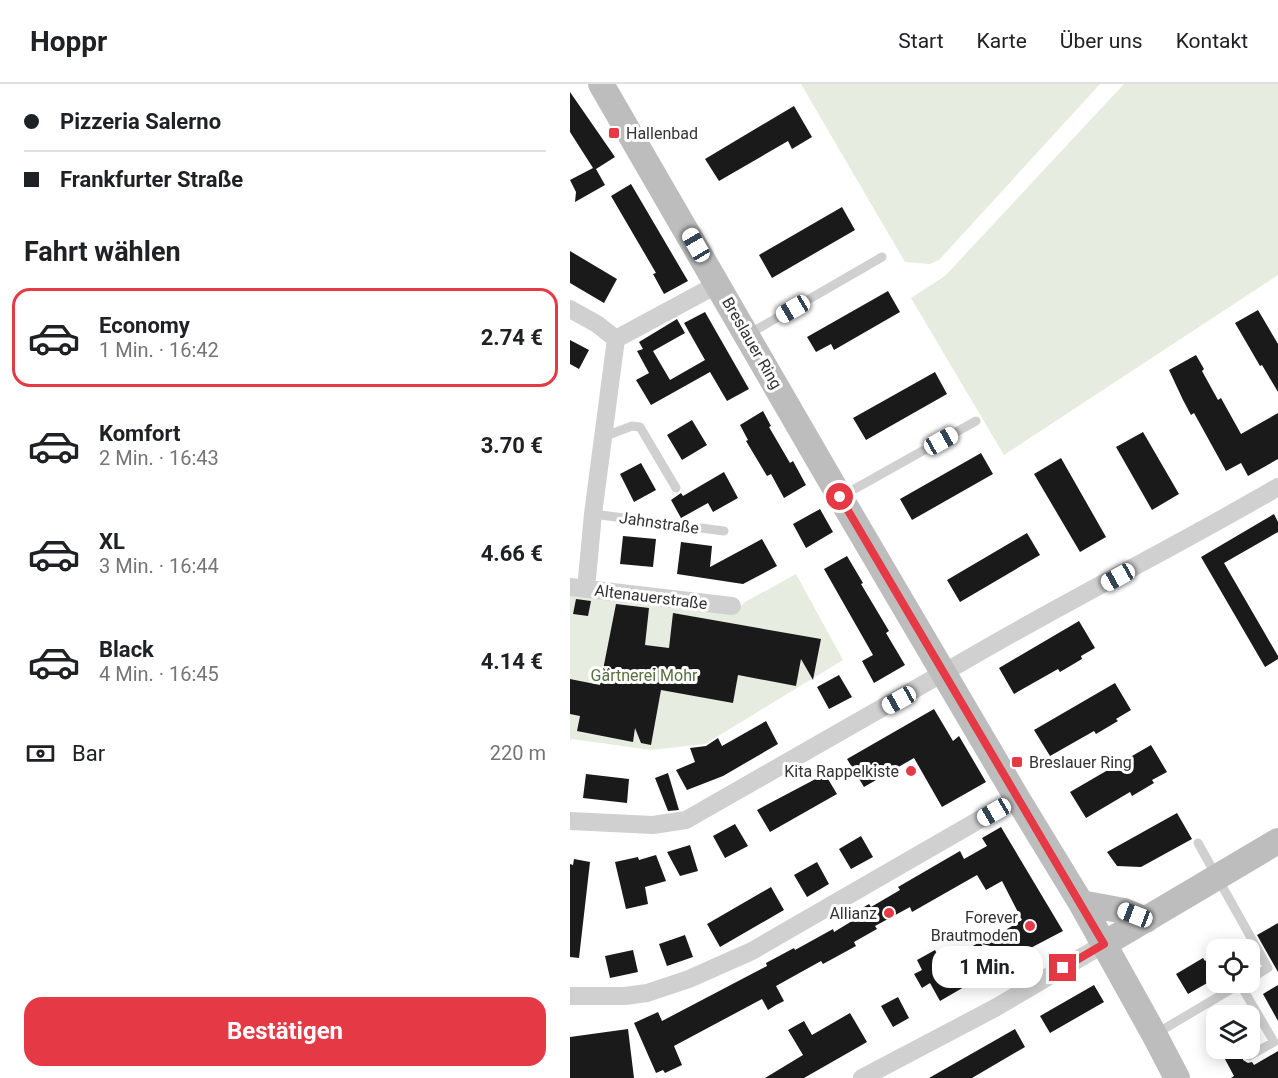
<!DOCTYPE html>
<html lang="de">
<head>
<meta charset="utf-8">
<style>
	body { margin:0; font-family:Roboto,sans-serif; background:#f6f6f6; color:#202124; height:100vh; display:flex; flex-direction:column; font-size:22px; white-space:nowrap }
	* { box-sizing:border-box; margin:0 }
	p { font-size:20px; color:#757577 }
	.icon { flex:none; width:33px; height:33px; fill:none; stroke:currentColor; stroke-width:2; stroke-linecap:round; stroke-linejoin:round }
	.map { position:relative; flex:1; overflow:hidden }
	.drawer { display:flex; flex-direction:column; background:#fff; width:570px }
	.drawer>* { flex:none }
	.guide { display:grid; align-content:center; height:132px; padding:0 24px; background:#fff }
	.tools { position:absolute; left:636px; top:855px; display:grid; gap:12px }
	.tools a { display:grid; place-items:center; width:54px; height:54px; border-radius:12px; background:#fff; box-shadow:0 3px 15px #0003; font-size:30px }
	.end { position:absolute; width:27px; height:27px; margin:-14px; border:8px solid #e63946; background:#fff; box-shadow:0 0 0 3px #fff }
	.from { border-radius:50% }
	.bubble { position:absolute; height:42px; border-radius:18px; background:#fff; box-shadow:0 3px 15px #0003; font-size:20px; font-weight:700; line-height:42px; text-align:center }
	.car { position:absolute; width:18px; height:36px; margin:-18px -9px; border-radius:8px; box-shadow:0 0 4px 2px #0007; background:linear-gradient(#fff 24%,#345 0 40%,#fff 0 76%,#345 0 86%,#fff 0) }
	.guide b { display:flex; align-items:center; gap:21px; height:57px; font-size:22px }
	.guide b+b { border-top:2px solid #e0e0e0 }
	.guide i { width:15px; height:15px; background:#202124 }
	ul { padding:0; list-style:none }
	li { display:flex; align-items:center; gap:18px; height:99px; margin:0 12px 9px; padding:0 12px; border:3px solid transparent; border-radius:18px }
	li div { flex:1 }
	li b { display:block; font-size:22px }
	li em { font-style:normal; font-weight:700 }
	li.selected { border-color:#e63946 }
	li>.icon { width:54px; height:54px; stroke-width:1.5 }
	h2 { padding:0 24px; font-size:27px; line-height:72px }
	.pay { display:flex; align-items:center; gap:15px; height:66px; padding:0 24px; font-size:22px }
	.pay p { margin-inline-start:auto }
	.button { display:flex; gap:12px; margin-top:auto; padding:12px 24px }
	.button a { flex:1; height:69px; border-radius:18px; background:#e63946; color:#fff; font-size:24px; font-weight:700; line-height:69px; text-align:center }
	header { display:flex; align-items:center; gap:36px; box-sizing:border-box; height:84px; padding:0 30px; background:#fff; border-bottom:2px solid #e0e0e0 }
	header strong { font-size:28px }
	nav { display:flex; gap:33px; margin-inline-start:auto; font-size:21px }
	main { display:flex; flex:1; min-height:0 }
	.map>svg:first-child { display:block }
	.green { fill:#e6ecdf }
	.building { fill:#1a1a1a }
	.lines { fill:none; stroke-linecap:round; stroke-linejoin:round }
	.lane { stroke:#d0d0d0; stroke-width:9 }
	.street { stroke:#d0d0d0; stroke-width:18 }
	.secondary { stroke:#bdbdbd; stroke-width:26 }
	.route { stroke:#e63946; stroke-width:8 }
	.poi-dot { fill:#e63946; stroke:#fff; stroke-width:2 }
	.labels { text-anchor:middle; dominant-baseline:central; stroke-width:6; stroke-linejoin:round; paint-order:stroke }
	.poi-label { font-size:16px; fill:#333; stroke:#fff; text-anchor:end }
	.street-label { font-size:16px; fill:#333; stroke:#fff }
	.park-label { font-size:16px; fill:#56703f; stroke:#fff }
</style>
</head>
<body>
<header>
<strong>Hoppr</strong>
<nav><a>Start</a><a>Karte</a><a>Über uns</a><a>Kontakt</a></nav>
</header>
<main>
<section class="drawer">
<div class="guide">
<b><i class="from"></i>Pizzeria Salerno</b>
<b><i></i>Frankfurter Straße</b>
</div>
<h2>Fahrt wählen</h2>
<ul>
<li class="selected"><svg class="icon" aria-label="car" viewBox="0 0 24 24"><path d="M5 17H2v-5l4-1 3-4h7l3 4 3 1v5h-3M9 17h6M6 11h13"/><circle cx="7" cy="17" r="2"/><circle cx="17" cy="17" r="2"/></svg><div><b>Economy</b><p>1 Min. · 16:42</p></div><em>2.74 €</em></li>
<li><svg class="icon" aria-label="car" viewBox="0 0 24 24"><path d="M5 17H2v-5l4-1 3-4h7l3 4 3 1v5h-3M9 17h6M6 11h13"/><circle cx="7" cy="17" r="2"/><circle cx="17" cy="17" r="2"/></svg><div><b>Komfort</b><p>2 Min. · 16:43</p></div><em>3.70 €</em></li>
<li><svg class="icon" aria-label="car" viewBox="0 0 24 24"><path d="M5 17H2v-5l4-1 3-4h7l3 4 3 1v5h-3M9 17h6M6 11h13"/><circle cx="7" cy="17" r="2"/><circle cx="17" cy="17" r="2"/></svg><div><b>XL</b><p>3 Min. · 16:44</p></div><em>4.66 €</em></li>
<li><svg class="icon" aria-label="car" viewBox="0 0 24 24"><path d="M5 17H2v-5l4-1 3-4h7l3 4 3 1v5h-3M9 17h6M6 11h13"/><circle cx="7" cy="17" r="2"/><circle cx="17" cy="17" r="2"/></svg><div><b>Black</b><p>4 Min. · 16:45</p></div><em>4.14 €</em></li>
</ul>
<div class="pay"><svg class="icon" aria-label="cash" viewBox="0 0 24 24"><path d="M3 7h18v10H3z"/><circle cx="12" cy="12" r="2"/></svg>Bar<p>220 m</p></div>
<div class="button"><a>Bestätigen</a></div>
</section>
<div class="map">
<svg width="708" height="994" viewBox="0 0 708 994">
	<rect width="100%" height="100%" fill="#fff"/>
	<path class="green" d="M231,0H530L369,176L360,180L335,178Z
		M554,0H708V191L434,371L341,214L375,192Z
		M226,490L273,576L135,660L81,666L2,655L0,657V508L164,531L175,518Z"/>
	<path class="building" d="M0,8L45,73L26,85L35,101L5,118L6,108L0,96L23,84L0,48Z
		M224,22L242,53L222,65L218,57L149,97L135,75Z
		M61,100L118,197L94,210L83,190L86,189L41,112Z
		M272,123L285,146L202,194L189,171Z
		M0,167L47,195L34,219L0,199Z
		M318,207L330,228L264,266L261,260L246,268L237,253Z
		M688,226L708,260V308L692,281L690,282L665,239Z
		M135,228L179,305L157,317L140,288L81,321L66,296L79,289L67,267L73,265L69,258L107,235L115,249L83,267L100,296L135,276L114,239Z
		M0,256L19,266L9,285L0,280Z
		M626,271L634,285L632,287L648,316L651,314L671,350L708,329V375L678,392L671,379L656,387L624,329L621,331L613,316L599,286Z
		M365,288L377,310L296,356L283,334Z
		M193,327L201,342L199,343L220,379L223,377L236,401L214,414L201,390L197,392L176,357L178,356L170,341Z
		M122,336L137,361L112,376L97,351Z
		M573,348L609,410L582,426L546,363Z
		M411,369L423,390L342,436L330,415Z
		M491,374L536,453L510,468L464,390Z
		M71,379L86,406L64,418L50,390Z
		M154,388L168,414L143,428L138,419L111,434L101,416L111,409L113,412Z
		M250,425L263,448L236,464L223,440Z
		M704,430L708,438V448L654,479L708,572V575L695,583L631,473Z
		M457,449L470,471L390,518L377,496Z
		M53,452L86,455L83,483L50,480Z
		M192,455L207,482L173,500L107,490L111,458L142,462L140,483Z
		M277,472L293,499L291,500L319,547L316,549L335,581L304,599L292,577L303,571L254,485Z
		M6,515L21,517L18,532L3,530Z
		M46,520L79,524L75,561L99,564L103,529L251,555L243,596L231,575L226,602L168,591L163,619L91,606L81,661L71,659L65,644L63,658L7,647L10,632L0,630V595L30,601Z
		M509,537L525,564L511,572L512,575L490,588L488,585L444,610L429,584Z
		M269,591L282,613L259,625L247,603Z
		M545,599L561,626L546,635L548,637L526,650L524,647L480,672L464,646Z
		M364,625L383,657L389,652L416,698L372,723L344,674L294,703L277,675Z
		M196,637L208,660L153,692L117,706L106,686L125,678L120,664L136,662L148,654L152,662Z
		M581,661L597,688L582,696L584,699L562,712L560,708L516,734L500,708Z
		M98,689L109,726L98,727L85,694Z
		M16,690L59,695L57,719L13,714Z
		M255,690L267,710L200,748L187,726Z
		M607,729L622,755L571,783L547,782L537,768Z
		M165,740L178,762L155,774L143,752Z
		M431,743L493,847L451,869L412,860L452,836L432,797L416,806L407,791L342,828L340,823L318,835L305,842L307,845L284,858L286,862L253,880L251,877L206,902L214,917L206,921L198,926L192,915L104,962L112,981L95,989L93,986L86,989L64,939L88,928L92,937L197,882L196,879L224,864L225,866L263,845L264,848L287,834L284,829L299,820L301,823L330,806L328,803L390,767L394,775L417,762L412,754Z
		M291,752L303,773L281,785L269,765Z
		M120,761L128,787L110,792L97,768Z
		M86,771L96,797L75,803L78,820L56,825L45,778L68,773L69,776Z
		M4,775L20,778L9,874L0,873V780L3,781Z
		M247,778L259,800L237,813L224,791Z
		M201,803L214,826L150,863L137,840Z
		M708,839V888L687,851Z
		M115,851L123,873L97,882L89,860Z
		M410,858L425,885L370,917L360,899L352,904L344,890L352,886L347,876L365,866L372,879Z
		M63,866L68,888L40,894L35,872Z
		M646,870V894L618,910L606,890L633,874L635,877Z
		M524,901L534,918L480,949L470,932Z
		M708,901V937L693,910Z
		M328,913L339,934L323,943L311,922Z
		M280,929L297,958L234,994H195L233,971L218,946L234,937L242,951Z
		M58,945L64,994H0V953Z
		M445,945L455,963L402,994H359Z
		M649,964H674L673,976L678,979L682,978L684,981L708,967V994H661L664,992Z"/>
	<g class="lines">
		<path class="lane" d="M177,251L312,173
			M33,353L62,342L70,343L106,404
			M272,412L406,337
			M23,430L154,447
			M628,759L698,884L680,895
			M673,898L670,900L704,958L679,972
			M587,949L670,900"/>
		<path class="street" d="M0,225L27,240L46,255L23,430L16,505
			M46,255L148,200
			M0,503L162,522
			M0,737L83,741L116,736C211,682 306,628 401,573C502,514 607,462 708,403
			M0,912H55L77,909L119,895L182,867L447,714
			M292,994L425,924L534,860"/>
		<path class="secondary" d="M31,0L270,413L447,714L511,819L584,950L607,994
			M511,819L554,827L576,836
			M534,860L708,757"/>
	</g>
	<g class="lines">
		<path class="route" d="M270,413L534,860L493,884"/>
	</g>
	<g class="poi-dot">
		<rect x="38" y="43" width="12" height="12" rx="3"/>
		<rect x="441" y="672" width="12" height="12" rx="3"/>
		<circle cx="341" cy="687" r="6"/>
		<circle cx="319" cy="829" r="6"/>
		<circle cx="460" cy="842" r="6"/>
	</g>
	<g class="labels">
		<g class="poi-label">
			<text x="56" y="49" text-anchor="start">Hallenbad</text>
			<text x="459" y="678" text-anchor="start">Breslauer Ring</text>
			<text x="329" y="687">Kita Rappelkiste</text>
			<text x="307" y="829">Allianz</text>
			<text x="448" y="833">Forever<tspan x="448" dy="18">Brautmoden</tspan></text>
		</g>
		<g class="street-label">
			<text transform="translate(182 259) rotate(60)">Breslauer Ring</text>
			<text transform="translate(89 439) rotate(8)">Jahnstraße</text>
			<text transform="translate(81 513) rotate(7)">Altenauerstraße</text>
		</g>
		<g class="park-label">
			<text x="74" y="591">Gärtnerei Mohr</text>
		</g>
	</g>
</svg>
<div class="tools">
<a><svg class="icon" aria-label="locate" viewBox="0 0 24 24"><circle cx="12" cy="12" r="6"/><path d="M12 2v4M12 18v4M2 12h4M18 12h4"/></svg></a>
<a><svg class="icon" aria-label="layers" viewBox="0 0 24 24"><path d="M12 4l9 5-9 5-9-5zM3 14l9 5 9-5"/></svg></a>
</div>
<i class="end from" style="left:270px;top:413px"></i>
<i class="end" style="left:493px;top:884px"></i>
<div class="bubble" style="left:362px;top:862px;width:111px">1 Min.</div>
<i class="car" style="left:126px;top:161px;rotate:330deg"></i>
<i class="car" style="left:223px;top:225px;rotate:240deg"></i>
<i class="car" style="left:371px;top:357px;rotate:61deg"></i>
<i class="car" style="left:548px;top:493px;rotate:241deg"></i>
<i class="car" style="left:329px;top:616px;rotate:241deg"></i>
<i class="car" style="left:424px;top:728px;rotate:240deg"></i>
<i class="car" style="left:565px;top:831px;rotate:291deg"></i>
</div>
</main>
</body>
</html>
